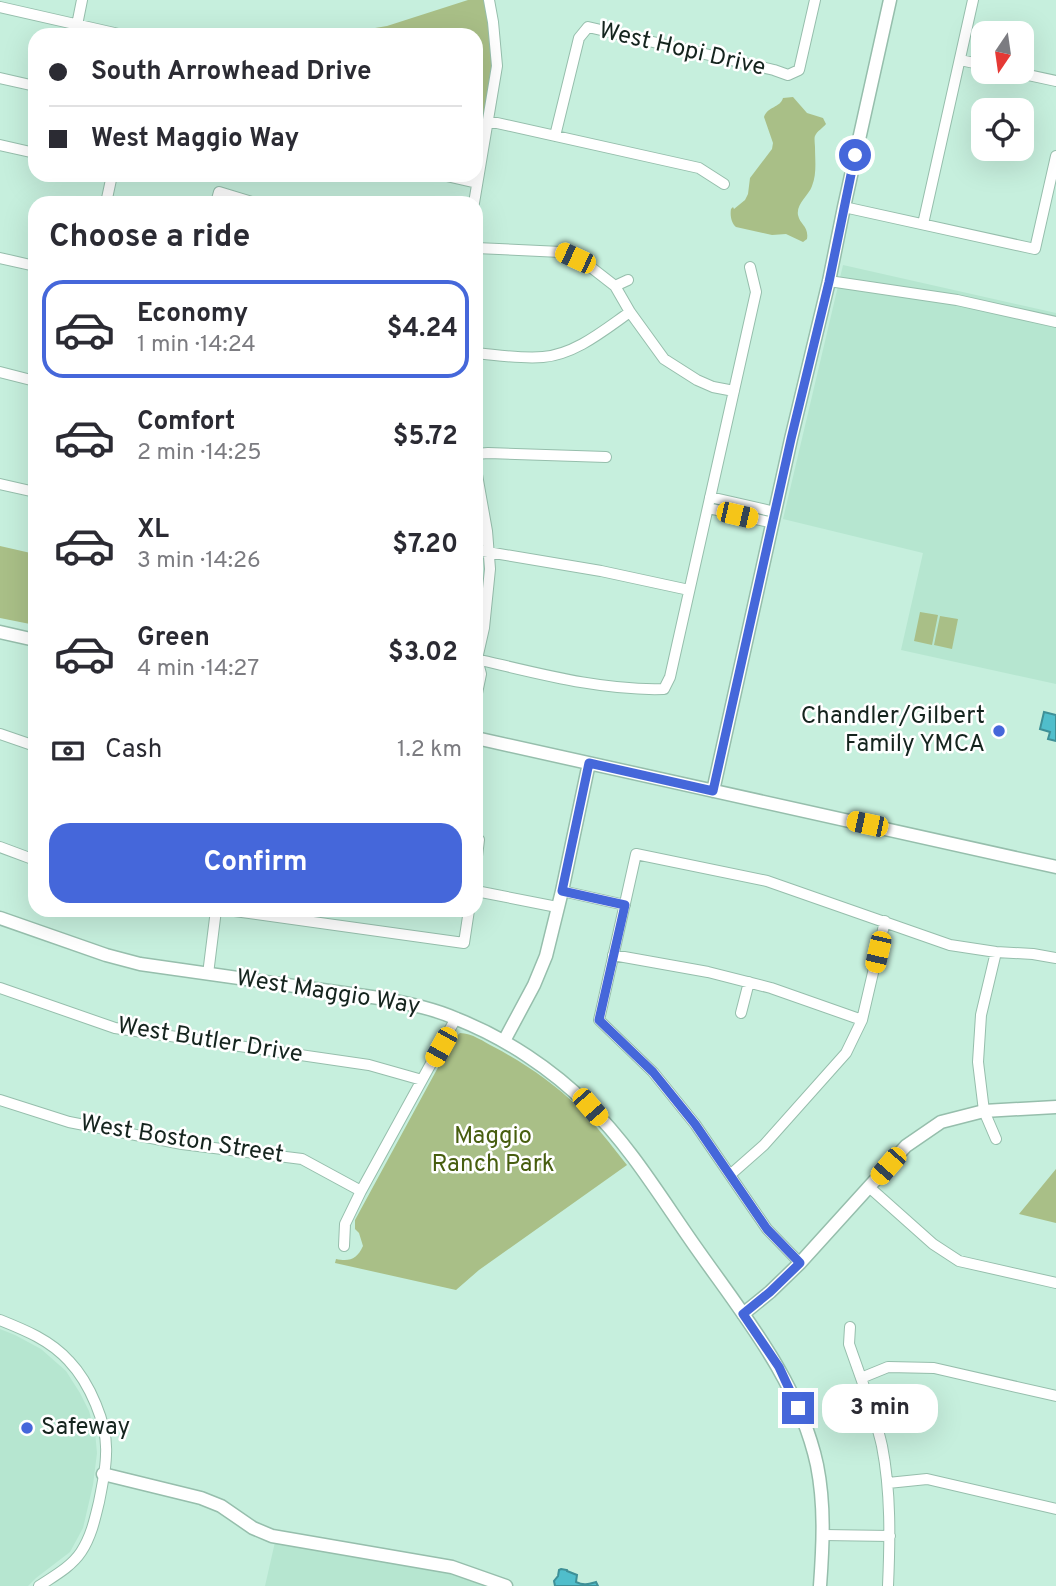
<!DOCTYPE html>
<html lang="en">
<head>
<meta charset="utf-8">
<style>
	body { margin:0; font-family:Overpass,sans-serif; background:#f7f7f7; color:#2b2b33; height:100vh; display:flex; flex-direction:column; font-size:26px; white-space:nowrap }
	* { box-sizing:border-box; margin:0 }
	p { font-size:23px; color:#7c7c81 }
	.icon { flex:none; width:38px; height:38px; fill:none; stroke:currentColor; stroke-width:2; stroke-linecap:round; stroke-linejoin:round }
	.map { position:relative; flex:1; overflow:hidden }
	.drawer { position:absolute; left:28px; top:196px; width:455px; height:721px; display:flex; flex-direction:column; background:#fff; border-radius:21px; box-shadow:0 7px 28px #0002 }
	.drawer>* { flex:none }
	.banner { position:absolute; left:28px; top:28px; width:455px; height:154px; border-radius:21px; box-shadow:0 7px 28px #0002; display:grid; align-content:center; height:154px; padding:0 21px; background:#fff }
	.needle { width:46px; rotate:193deg }
	.tools { position:absolute; left:971px; top:21px; display:grid; gap:14px }
	.tools a { display:grid; place-items:center; width:63px; height:63px; border-radius:14px; background:#fff; box-shadow:0 7px 28px #0002; font-size:35px }
	.end { position:absolute; width:32px; height:32px; margin:-16px; border:9px solid #4567da; background:#fff; box-shadow:0 0 0 4px #fff }
	.from { border-radius:50% }
	.bubble { position:absolute; height:49px; border-radius:21px; background:#fff; box-shadow:0 7px 28px #0002; font-size:23px; font-weight:700; line-height:49px; text-align:center }
	.car { position:absolute; width:21px; height:42px; margin:-21px -10px; border-radius:9px; box-shadow:0 0 5px 2px #0007; background:linear-gradient(#f5c518 24%,#345 0 40%,#f5c518 0 76%,#345 0 86%,#f5c518 0) }
	.banner b { display:flex; align-items:center; gap:24px; height:66px; font-size:26px }
	.banner b+b { border-top:2px solid #e1e1e2 }
	.banner i { width:18px; height:18px; background:#2b2b33 }
	ul { padding:0; list-style:none }
	li { display:flex; align-items:center; gap:21px; height:98px; margin:0 14px 10px; padding:0 7px; border:4px solid transparent; border-radius:21px }
	li div { flex:1 }
	li b { display:block; font-size:26px }
	li em { font-style:normal; font-weight:700 }
	li.on { border-color:#4567da }
	li>.icon { width:63px; height:63px; stroke-width:1.5 }
	h2 { padding:0 21px; font-size:32px; line-height:84px }
	.pay { display:flex; align-items:center; gap:18px; height:77px; padding:0 21px; font-size:26px }
	.pay p { margin-inline-start:auto }
	.action { display:flex; gap:14px; margin-top:auto; padding:14px 21px }
	.action a { flex:1; height:80px; border-radius:21px; background:#4567da; color:#fff; font-size:28px; font-weight:700; line-height:80px; text-align:center }
	.map>svg:first-child { display:block }
	.built { fill:#b6e6d0 }
	.green { fill:#a9bf87 }
	.water { fill:#50becb; stroke:#3e9097; stroke-width:2 }
	.lines { fill:none; stroke-linecap:round; stroke-linejoin:round }
	.minor-casing { stroke:#96beac; stroke-width:12 }
	.tertiary-casing { stroke:#96beac; stroke-width:15 }
	.minor { stroke:#fff; stroke-width:10 }
	.tertiary { stroke:#fff; stroke-width:12 }
	.route { stroke:#4567da; stroke-width:9 }
	.poi-dot { fill:#4567da; stroke:#fff; stroke-width:2.5 }
	.labels { text-anchor:middle; dominant-baseline:central; stroke-width:5; stroke-linejoin:round; paint-order:stroke }
	.street-label { font-size:24px; fill:#15241e; stroke:#fff }
	.poi-label { font-size:24px; fill:#15241e; stroke:#fff; text-anchor:end }
	.park-label { font-size:24px; fill:#475e0f; stroke:#fff }
</style>
</head>
<body>
<div class="map">
<svg width="1056" height="1586" viewBox="0 0 1056 1586">
	<rect width="100%" height="100%" fill="#c6efdd"/>
	<path class="built" d="M843,265L1056,313V684L901,650L923,553L783,519Z
		M0,1329L15,1335L41,1349L66,1371L80,1393L89,1411L95,1432L97,1453L93,1485L83,1528L70,1552L36,1578L28,1586H0Z
		M275,1542L451,1574L485,1586H265Z"/>
	<path class="green" d="M468,0H489L497,66L477,183L442,175H476V35H350L351,32L387,26Z
		M793,97L807,113L823,118L826,124C823,128 817,131 815,136C814,138 815,145 815,147C815,159 817,174 812,186C809,195 796,204 798,215C800,225 809,226 807,239L803,242L786,234L772,235L736,227C731,223 730,215 731,209L733,207L734,209L745,200L748,194L750,178L772,149L773,143L764,117C768,106 780,108 783,98Z
		M0,546L35,554V625L0,618Z
		M920,612L938,615L932,645L914,641Z
		M940,616L958,619L952,649L934,645Z
		M460,1033C472,1033 484,1042 494,1047C524,1063 554,1083 578,1107C596,1125 611,1145 627,1165L479,1270L456,1290L335,1263L336,1259C350,1262 357,1259 363,1246L359,1233L355,1229V1220L454,1038Z
		M1056,1169V1223L1019,1214Z"/>
	<path class="water" d="M1044,712L1056,715V741L1048,739L1050,732L1040,729Z
		M561,1569L567,1570V1571L577,1575L576,1582C584,1586 589,1584 596,1582L598,1586H555L554,1581L558,1576L559,1570Z"/>
	<g class="lines">
		<g class="minor-casing">
			<path id="minor" d="M0,7L123,35
				M77,25L82,0
				M960,60L984,65
				M1014,72L1056,81
				M0,78L35,86
				M488,121L699,168L724,184
				M555,136L579,38L588,27L774,70L788,75L799,70L815,0
				M0,145L35,153
				M442,175L477,183
				M106,203L112,175
				M216,203L219,192L255,203
				M474,203L497,66L493,22L489,0
				M844,207L1035,249L1056,156
				M923,224L973,0
				M476,248L561,252L588,265L615,286L630,312L664,359L697,380L713,387L734,391
				M0,258L35,266
				M829,281L957,300L1056,322
				M615,286L628,280
				M476,353C498,355 521,359 543,357C576,354 604,330 630,312
				M0,372L35,381
				M476,454L488,453L606,457
				M476,469L487,531L490,569L484,628L477,659L481,674L476,698
				M0,484L35,492
				M710,497L775,512
				M708,508L773,523
				M476,550L601,571L689,590
				M476,659C537,673 601,691 664,689L670,677L756,292L750,267
				M0,734L35,746
				M476,839L479,840L476,864
				M0,847L35,860
				M476,891L557,907
				M562,891L625,905
				M227,910L464,943L469,910
				M613,955L708,972L771,988L862,1020
				M208,974L216,910
				M0,988L115,1028L369,1065L422,1080
				M741,1013L749,982
				M0,1100L69,1122L182,1144L302,1159L361,1191
				M996,1139L984,1111L978,1062L981,1015L996,952
				M730,1175L764,1145L846,1053L862,1020L885,921
				M869,1187L933,1244L959,1261L1056,1283
				M344,1246L345,1224L361,1191L456,1018
				M800,1263L767,1229L695,1124L653,1072L599,1020L636,854L767,881L950,945L996,952L1033,954L1056,958
				M0,1320C25,1330 50,1340 69,1361C89,1382 108,1424 106,1454C106,1469 102,1486 99,1502C95,1519 91,1537 81,1552C71,1567 54,1576 39,1586
				M850,1327L849,1344C860,1376 875,1414 882,1446C891,1492 890,1540 888,1586
				M861,1378L888,1367L934,1368L1056,1396
				M888,1483L927,1479L1056,1509
				M824,1535L890,1536"/>
		</g>
		<g class="tertiary-casing">
			<path id="tertiary" d="M0,632L35,640
				M476,738L1056,867
				M713,791L791,439L829,281L844,207L890,0
				M0,918L106,955L140,964L386,999C410,1004 435,1009 457,1019C505,1038 552,1069 589,1106C631,1147 663,1201 697,1249C744,1316 799,1382 817,1465C825,1505 823,1545 820,1586
				M504,1041L534,985L546,956L562,891L589,763
				M743,1314L770,1292L800,1263L906,1146L941,1122L984,1111L1056,1107
				M103,1474L201,1498L221,1506L253,1528L272,1536L452,1567L506,1586"/>
		</g>
		<use href="#minor" class="minor"/>
		<use href="#tertiary" class="tertiary"/>
	</g>
	<g class="lines">
		<path class="route" d="M798,1408L779,1367L743,1314L770,1292L800,1263L767,1229L695,1124L653,1072L599,1020L625,905L562,891L589,763L713,791L791,439L829,282L855,155"/>
	</g>
	<g class="poi-dot">
		<circle cx="999" cy="731" r="7"/>
		<circle cx="27" cy="1428" r="7"/>
	</g>
	<g class="labels">
		<g class="street-label">
			<text transform="translate(682 50) rotate(13)">West Hopi Drive</text>
			<text transform="translate(328 993) rotate(9)">West Maggio Way</text>
			<text transform="translate(210 1041) rotate(9)">West Butler Drive</text>
			<text transform="translate(182 1140) rotate(9)">West Boston Street</text>
		</g>
		<g class="poi-label">
			<text x="985" y="717">Chandler/Gilbert<tspan x="985" dy="28">Family YMCA</tspan></text>
			<text x="41" y="1428" text-anchor="start">Safeway</text>
		</g>
		<g class="park-label">
			<text x="493" y="1137">Maggio<tspan x="493" dy="28">Ranch Park</tspan></text>
		</g>
	</g>
</svg>
<div class="tools">
<a><svg class="needle" viewBox="-14 -14 28 28"><path d="M0-13l5 13h-10z" fill="#e53935"/><path d="M0 13l5-13h-10z" fill="#7c7c81"/></svg></a>
<a><svg class="icon" aria-label="locate" viewBox="0 0 24 24"><circle cx="12" cy="12" r="6"/><path d="M12 2v4M12 18v4M2 12h4M18 12h4"/></svg></a>
</div>
<i class="end from" style="left:855px;top:155px"></i>
<i class="end" style="left:798px;top:1408px"></i>
<div class="bubble" style="left:822px;top:1384px;width:116px">3 min</div>
<i class="car" style="left:575px;top:258px;rotate:295deg"></i>
<i class="car" style="left:737px;top:515px;rotate:103deg"></i>
<i class="car" style="left:867px;top:824px;rotate:282deg"></i>
<i class="car" style="left:878px;top:952px;rotate:193deg"></i>
<i class="car" style="left:441px;top:1047px;rotate:209deg"></i>
<i class="car" style="left:590px;top:1107px;rotate:139deg"></i>
<i class="car" style="left:888px;top:1166px;rotate:221deg"></i>
<div class="banner">
<b><i class="from"></i>South Arrowhead Drive</b>
<b><i></i>West Maggio Way</b>
</div>
<section class="drawer">
<h2>Choose a ride</h2>
<ul>
<li class="on"><svg class="icon" aria-label="car" viewBox="0 0 24 24"><path d="M5 17H2v-5l4-1 3-4h7l3 4 3 1v5h-3M9 17h6M6 11h13"/><circle cx="7" cy="17" r="2"/><circle cx="17" cy="17" r="2"/></svg><div><b>Economy</b><p>1 min · 14:24</p></div><em>$4.24</em></li>
<li><svg class="icon" aria-label="car" viewBox="0 0 24 24"><path d="M5 17H2v-5l4-1 3-4h7l3 4 3 1v5h-3M9 17h6M6 11h13"/><circle cx="7" cy="17" r="2"/><circle cx="17" cy="17" r="2"/></svg><div><b>Comfort</b><p>2 min · 14:25</p></div><em>$5.72</em></li>
<li><svg class="icon" aria-label="car" viewBox="0 0 24 24"><path d="M5 17H2v-5l4-1 3-4h7l3 4 3 1v5h-3M9 17h6M6 11h13"/><circle cx="7" cy="17" r="2"/><circle cx="17" cy="17" r="2"/></svg><div><b>XL</b><p>3 min · 14:26</p></div><em>$7.20</em></li>
<li><svg class="icon" aria-label="car" viewBox="0 0 24 24"><path d="M5 17H2v-5l4-1 3-4h7l3 4 3 1v5h-3M9 17h6M6 11h13"/><circle cx="7" cy="17" r="2"/><circle cx="17" cy="17" r="2"/></svg><div><b>Green</b><p>4 min · 14:27</p></div><em>$3.02</em></li>
</ul>
<div class="pay"><svg class="icon" aria-label="cash" viewBox="0 0 24 24"><path d="M3 7h18v10H3z"/><circle cx="12" cy="12" r="2"/></svg>Cash<p>1.2 km</p></div>
<div class="action"><a>Confirm</a></div>
</section>
</div>
</body>
</html>
